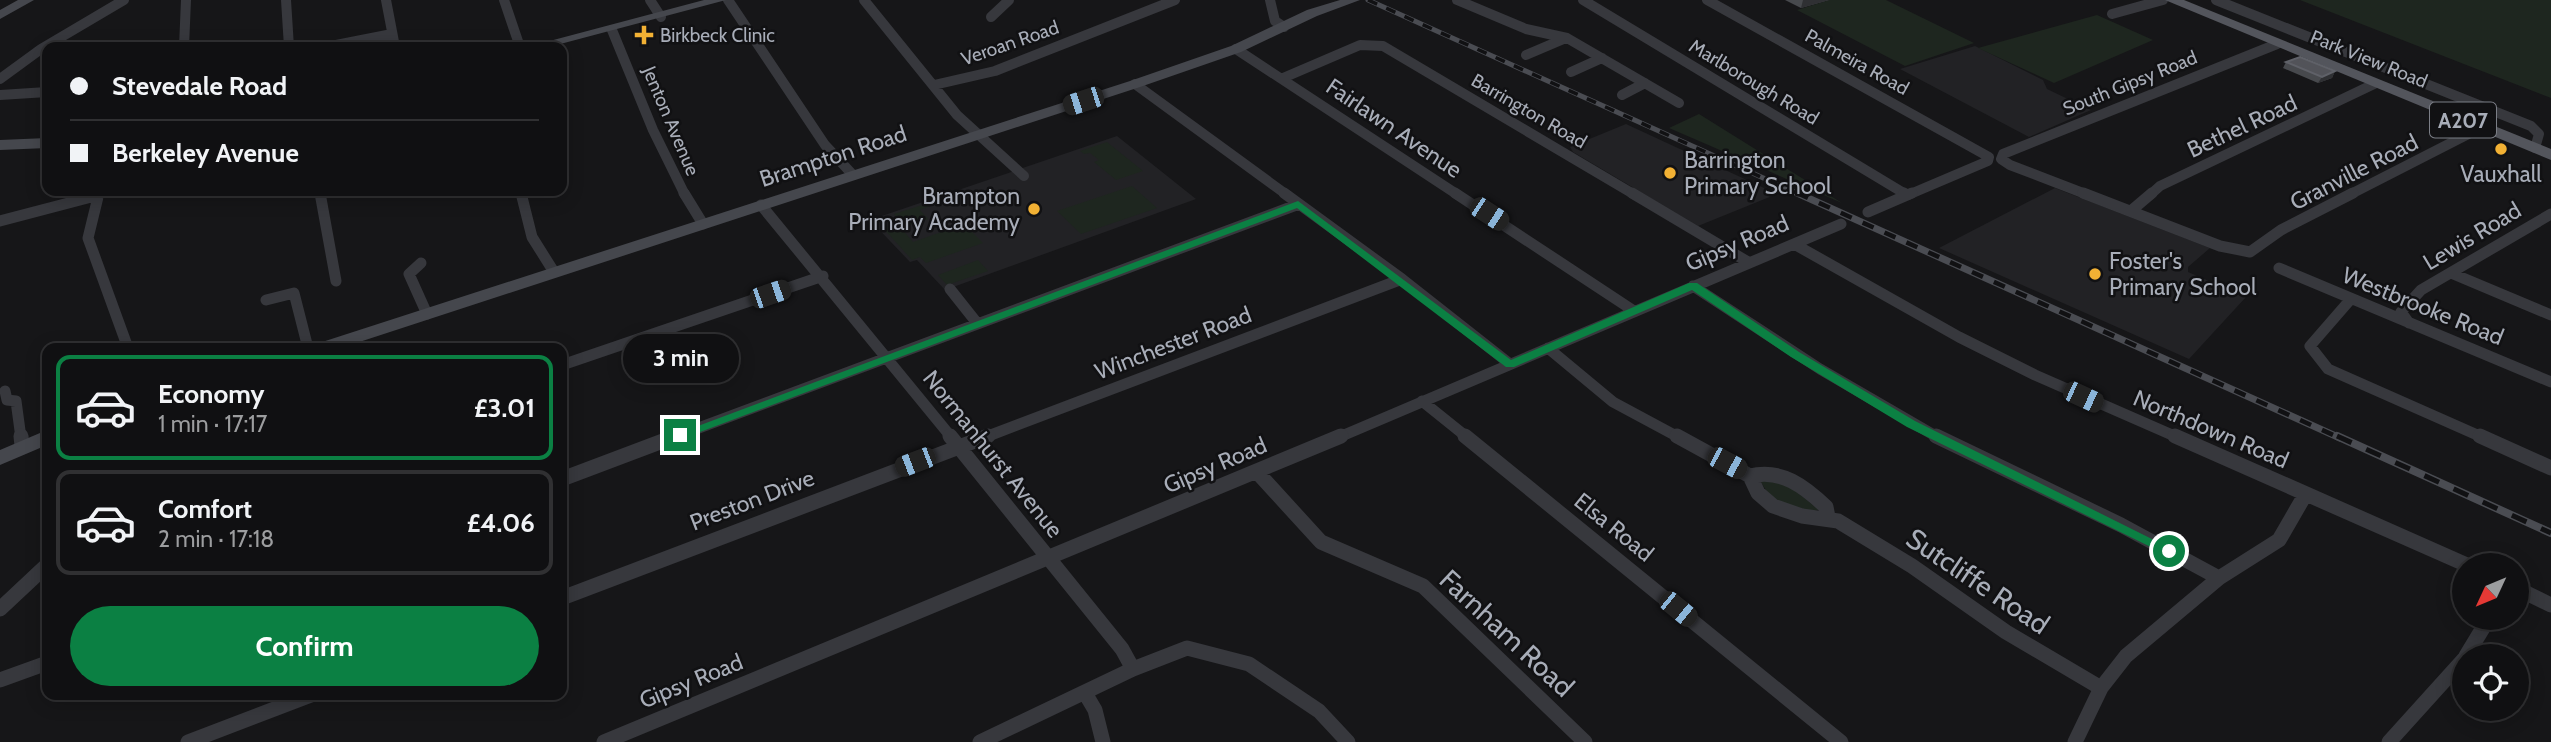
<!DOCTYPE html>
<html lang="en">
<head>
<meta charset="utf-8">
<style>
	body { margin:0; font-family:Cabin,sans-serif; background:#1e1e20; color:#f1f3f6; height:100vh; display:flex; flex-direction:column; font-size:26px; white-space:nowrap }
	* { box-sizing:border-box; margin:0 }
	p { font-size:23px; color:#9c9d9f }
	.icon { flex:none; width:38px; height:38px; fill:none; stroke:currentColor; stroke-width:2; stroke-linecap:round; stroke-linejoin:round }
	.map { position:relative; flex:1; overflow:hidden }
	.drawer { position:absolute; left:42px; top:343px; width:525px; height:357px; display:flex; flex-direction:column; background:#101012; border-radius:14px; box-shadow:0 4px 18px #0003,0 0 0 2px #303032 }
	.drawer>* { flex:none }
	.top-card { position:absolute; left:42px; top:42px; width:525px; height:154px; border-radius:14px; box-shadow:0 4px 18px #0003,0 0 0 2px #303032; display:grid; align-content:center; height:154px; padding:0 28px; background:#101012 }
	.needle { width:46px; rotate:226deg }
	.controls { position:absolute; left:2452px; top:553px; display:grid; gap:14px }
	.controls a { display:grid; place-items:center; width:77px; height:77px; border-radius:50%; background:#101012; box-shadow:0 4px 18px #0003,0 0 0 2px #303032; font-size:35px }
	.end { position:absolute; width:32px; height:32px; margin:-16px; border:9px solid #0b8043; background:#fff; box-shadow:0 0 0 4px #fff }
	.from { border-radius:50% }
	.bubble { position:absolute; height:49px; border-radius:24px; background:#101012; box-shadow:0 4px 18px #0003,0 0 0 2px #303032; font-size:23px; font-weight:800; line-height:49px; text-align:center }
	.car { position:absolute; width:21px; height:42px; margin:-21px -10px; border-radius:9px; box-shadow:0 0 5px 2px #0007; background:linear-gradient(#222 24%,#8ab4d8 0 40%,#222 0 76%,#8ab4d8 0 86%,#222 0) }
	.top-card b { display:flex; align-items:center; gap:24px; height:66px; font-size:26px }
	.top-card b+b { border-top:2px solid #303032 }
	.top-card i { width:18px; height:18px; background:#f1f3f6 }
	ul { padding:12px 0 0; list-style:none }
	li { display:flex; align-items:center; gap:21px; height:105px; margin:0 14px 10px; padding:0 14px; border:4px solid #303032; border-radius:14px }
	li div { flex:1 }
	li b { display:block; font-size:26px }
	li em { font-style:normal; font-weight:800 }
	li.selected { border-color:#0b8043 }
	li>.icon { width:63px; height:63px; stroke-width:1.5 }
	.primary-button { display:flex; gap:14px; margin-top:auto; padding:14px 28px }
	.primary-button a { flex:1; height:80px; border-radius:42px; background:#0b8043; color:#fff; font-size:28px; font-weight:800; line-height:80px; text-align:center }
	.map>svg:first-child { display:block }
	.built { fill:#222225 }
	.green { fill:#1e261f }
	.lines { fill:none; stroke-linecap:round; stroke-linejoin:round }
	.street-far2 { stroke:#37383d; stroke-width:10 }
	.street-far1 { stroke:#37383d; stroke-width:11 }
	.street { stroke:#37383d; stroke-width:15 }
	.secondary { fill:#45474d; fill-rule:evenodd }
	.primary { fill:#53555c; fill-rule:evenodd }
	.rail-far2-casing { stroke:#4a4c52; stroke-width:5 }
	.rail-far1-casing { stroke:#4a4c52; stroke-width:7 }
	.rail-casing { stroke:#4a4c52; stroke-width:8 }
	.rail-far2 { stroke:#111113; stroke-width:3.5; stroke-dasharray:10; stroke-linecap:butt }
	.rail-far1 { stroke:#111113; stroke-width:4.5; stroke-dasharray:12; stroke-linecap:butt }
	.rail { stroke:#111113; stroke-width:5; stroke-dasharray:16; stroke-linecap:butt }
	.wall { fill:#47494d }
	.shaded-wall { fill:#2f3033 }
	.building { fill:#525359; stroke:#5f6168; stroke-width:2 }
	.route { fill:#0b8043 }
	.poi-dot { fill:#f2b134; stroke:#111113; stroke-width:2.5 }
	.labels { text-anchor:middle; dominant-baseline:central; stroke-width:5; stroke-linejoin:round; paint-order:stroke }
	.far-poi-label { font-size:19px; fill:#a8adb8; stroke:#111113; text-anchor:start }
	.far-street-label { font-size:19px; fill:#a8adb8; stroke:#111113 }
	.shield { fill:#111113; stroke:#7b7e86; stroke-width:2 }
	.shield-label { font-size:21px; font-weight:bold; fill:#a8adb8 }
	.street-label { font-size:23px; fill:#a8adb8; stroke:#111113 }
	.poi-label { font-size:23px; fill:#a8adb8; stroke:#111113; text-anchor:start }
	.near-street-label { font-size:28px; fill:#a8adb8; stroke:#111113 }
</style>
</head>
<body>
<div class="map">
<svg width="2551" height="742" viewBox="0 0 2551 742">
	<rect width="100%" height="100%" fill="#161618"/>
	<path class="built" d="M1975,46L2043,80L2047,89L2091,110L2029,137L1900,69Z
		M1626,124L1777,194L1698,226L1573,152L1570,147Z
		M1117,136L1196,199L945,290L917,260L910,262L870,220Z
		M2055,188L2210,248L2188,267V272L2246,297L2189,359L1939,248Z"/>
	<path class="green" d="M1829,0H1886L1974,43L1905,66L1797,10Z
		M2300,0H2551V98Z
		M2097,15L2153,40L2054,83L1978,48Z
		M1699,114L1842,203L1669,128Z
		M1107,142L1143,171L1116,180L1094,162L1099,160L1090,153L1084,154L1080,151Z
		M1132,186L1157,208L1081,234L1057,211Z
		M938,200L941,202L920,210L928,219L901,228L913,242L964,224L983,243L926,263L920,257L912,260L883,228L900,222L894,214Z
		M978,260L988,271L947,285L938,275Z
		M1760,480L1786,483L1819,510C1794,515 1771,503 1760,480Z"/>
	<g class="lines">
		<path class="street-far2" d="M286,0L289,47
			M386,0L395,47
			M504,0L520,47
			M650,0L661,17
			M728,0L825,145L853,175
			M864,0L957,115L1024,176
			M1270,0L1275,21L1284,27
			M1457,0L1526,29L1567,38L1679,103
			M1583,0L1907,195
			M1707,0L1989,157L1988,161L1908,195
			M2216,0L2531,126L2539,134L2535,148
			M2112,14L2163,0
			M991,17L1009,0
			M612,30L653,130L685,195
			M184,47L186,0
			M326,47L392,34
			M1236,49L1458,195
			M1526,55L1566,38
			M1571,72L1602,58
			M1283,78L1360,45L1383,46L1635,195
			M0,79L41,49L124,0
			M1135,84L1287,195
			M934,85L995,71L1175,0
			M0,95L47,92
			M1622,95L1645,83
			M320,191L321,195
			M520,191L521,195
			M99,195L100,191
			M2088,195L2010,165L2001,159L2003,154L2277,44
			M2150,195L2160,186L2374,84
			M2349,195L2482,127"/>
		<path class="street-far1" d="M99,193L88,238L128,348
			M320,193L336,281
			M521,193L532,237L554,272
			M684,193L703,224
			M1284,193L1402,279L1510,364
			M1455,193L1634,311
			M1632,193L1748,262
			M1904,193L1907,195
			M2083,193L2220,246L2250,252L2281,230L2353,193
			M761,205L952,438
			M2132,210L2152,193
			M1868,212L1912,193
			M0,221L99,195
			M1794,244L1959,337L2035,375L2179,438
			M421,263L409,274L427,314
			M2279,268L2551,382
			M2451,273L2551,315
			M1693,286L1820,369L1939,438
			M950,289L977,323
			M266,300L294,293L308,348
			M2350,300L2310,346L2328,369L2484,438
			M2409,323L2401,312L2421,290L2551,214
			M1548,348L1613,402L1680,438
			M562,365L823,276
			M5,391L7,400L16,401L21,438
			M1422,401L1468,438
			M672,438L1299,204
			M983,438L1402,279
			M1337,438L1841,224"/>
		<path class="street" d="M21,436L22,446
			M950,436L1122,649L1133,669
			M1465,436L1841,742
			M1677,436L1750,476
			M1936,436L2121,525L2219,578
			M2175,436L2467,565
			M2480,436L2551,468
			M1257,472L1321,542L1423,586L1585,742
			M562,479L676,436
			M1828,517L1826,507C1805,487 1781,468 1750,476L1758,493L1773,506L1802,516L1838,521L1912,566L2006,632L2101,688
			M2516,588L2551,605
			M562,598L988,436
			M0,609L47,565
			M2466,656L2489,618
			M0,680L47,663
			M1085,693L1095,710L1103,742
			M188,742L311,695
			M604,742L1341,436
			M980,742L1133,669L1187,648L1249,664L1319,711L1348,742
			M2075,742L2101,688L2126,656L2219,578L2279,540L2305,495
			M2389,742L2464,659"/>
		<path class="secondary" d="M18,0H34L0,19V10Z
			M704,0H726L549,47H527Z
			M1340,0H1360L1317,16L1241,52L1140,87L341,348H314L316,344L1130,81L1231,46L1307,10Z
			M47,138V148L0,150V140Z
			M47,430V445L0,465V450Z"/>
		<path class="primary" d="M2165,0H2184L2551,149V160Z"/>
		<g class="rail-far2-casing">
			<path id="rail-far2" d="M1368,0L1801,195"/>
		</g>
		<g class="rail-far1-casing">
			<path id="rail-far1" d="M1797,193L2340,438"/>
		</g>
		<g class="rail-casing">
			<path id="rail" d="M2337,436L2551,533"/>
		</g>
		<use href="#rail-far2" class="rail-far2"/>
		<use href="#rail-far1" class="rail-far1"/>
		<use href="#rail" class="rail"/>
	</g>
	<path class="wall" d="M1785,0H1829L1801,8Z
		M2286,62L2335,71L2332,78L2318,83L2283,68Z"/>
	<path class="shaded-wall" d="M1803,0H1829L1801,8Z
		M2335,71L2332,78L2318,83L2322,77Z"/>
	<path class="building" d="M355,42L359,47H343V45Z
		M2300,57L2335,71L2322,77L2286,62Z"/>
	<path class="route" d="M1298,201L1511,360L1689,283H1697L1799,352L1915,421L2176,551L2169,555L2165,554L1907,427L1791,357L1692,290L1514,367H1506L1297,208L684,438L674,435Z"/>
	<g class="poi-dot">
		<path d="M640.5 24.5h7v7h7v7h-7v7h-7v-7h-7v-7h7z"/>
		<circle cx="2501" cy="149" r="7"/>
		<circle cx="1670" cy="173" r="7"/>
		<circle cx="1034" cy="209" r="7"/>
		<circle cx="2095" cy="274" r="7"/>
	</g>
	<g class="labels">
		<g class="far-poi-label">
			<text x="660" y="35">Birkbeck Clinic</text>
		</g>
		<g class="far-street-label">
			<text transform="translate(1010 43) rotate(-19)">Veroan Road</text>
			<text transform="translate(2369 59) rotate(22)">Park View Road</text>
			<text transform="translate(1857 62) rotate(29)">Palmeira Road</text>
			<text transform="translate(1754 82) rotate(31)">Marlborough Road</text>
			<text transform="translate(2130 83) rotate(-22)">South Gipsy Road</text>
			<text transform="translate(1529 111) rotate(30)">Barrington Road</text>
			<text transform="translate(671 121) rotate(67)">Jenton Avenue</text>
		</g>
		<rect class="shield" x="2430" y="102.5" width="66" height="35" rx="5"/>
		<g class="shield-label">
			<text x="2463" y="120">A207</text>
		</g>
		<g class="street-label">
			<text transform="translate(2242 126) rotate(-25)">Bethel Road</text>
			<text transform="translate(1394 128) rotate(34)">Fairlawn Avenue</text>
			<text transform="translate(833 156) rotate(-18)">Brampton Road</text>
			<text transform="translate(2354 172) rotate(-27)">Granville Road</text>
			<text transform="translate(2472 236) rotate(-31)">Lewis Road</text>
			<text transform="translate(1737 243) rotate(-23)">Gipsy Road</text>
			<text transform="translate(2423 306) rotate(22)">Westbrooke Road</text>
			<text transform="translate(1173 343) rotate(-21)">Winchester Road</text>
			<text transform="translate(2211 429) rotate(23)">Northdown Road</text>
			<text transform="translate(993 454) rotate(51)">Normanhurst Avenue</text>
			<text transform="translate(1215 465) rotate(-23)">Gipsy Road</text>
			<text transform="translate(752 500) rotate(-21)">Preston Drive</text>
			<text transform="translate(1614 527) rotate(39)">Elsa Road</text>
			<text transform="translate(691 681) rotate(-22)">Gipsy Road</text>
		</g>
		<g class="poi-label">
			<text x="1684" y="160">Barrington<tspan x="1684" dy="26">Primary School</tspan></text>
			<text x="2501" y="174" text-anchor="middle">Vauxhall</text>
			<text x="1020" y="196" text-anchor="end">Brampton<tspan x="1020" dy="26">Primary Academy</tspan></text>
			<text x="2109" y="261">Foster's<tspan x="2109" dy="26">Primary School</tspan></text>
		</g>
		<g class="near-street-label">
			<text transform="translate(1978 581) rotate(34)">Sutcliffe Road</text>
			<text transform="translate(1507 633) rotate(43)">Farnham Road</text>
		</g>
	</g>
</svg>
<div class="controls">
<a><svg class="needle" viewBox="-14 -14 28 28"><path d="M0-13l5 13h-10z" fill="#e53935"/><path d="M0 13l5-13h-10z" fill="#9c9d9f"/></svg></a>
<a><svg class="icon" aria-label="locate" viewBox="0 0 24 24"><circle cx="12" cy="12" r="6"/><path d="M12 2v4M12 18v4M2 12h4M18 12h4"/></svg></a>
</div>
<i class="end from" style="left:2169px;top:551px"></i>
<i class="end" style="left:680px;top:435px"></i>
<div class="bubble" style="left:623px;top:334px;width:116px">3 min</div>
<i class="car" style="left:1083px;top:101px;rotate:252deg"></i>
<i class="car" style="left:1489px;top:214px;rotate:123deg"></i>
<i class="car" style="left:770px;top:294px;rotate:71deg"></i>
<i class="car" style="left:2083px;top:397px;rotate:115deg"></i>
<i class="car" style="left:915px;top:462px;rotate:249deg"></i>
<i class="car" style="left:1727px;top:463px;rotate:118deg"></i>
<i class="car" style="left:1678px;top:609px;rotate:129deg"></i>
<div class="top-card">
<b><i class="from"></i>Stevedale Road</b>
<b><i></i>Berkeley Avenue</b>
</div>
<section class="drawer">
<ul>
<li class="selected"><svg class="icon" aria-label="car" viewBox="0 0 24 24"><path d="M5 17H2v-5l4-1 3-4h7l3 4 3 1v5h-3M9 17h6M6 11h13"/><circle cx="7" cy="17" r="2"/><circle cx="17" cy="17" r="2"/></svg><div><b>Economy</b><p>1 min · 17:17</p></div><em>£3.01</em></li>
<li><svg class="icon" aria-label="car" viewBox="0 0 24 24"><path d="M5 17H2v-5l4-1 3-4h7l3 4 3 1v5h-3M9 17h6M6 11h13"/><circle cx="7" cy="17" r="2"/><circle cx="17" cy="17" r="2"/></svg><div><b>Comfort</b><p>2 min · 17:18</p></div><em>£4.06</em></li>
</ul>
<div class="primary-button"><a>Confirm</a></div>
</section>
</div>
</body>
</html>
